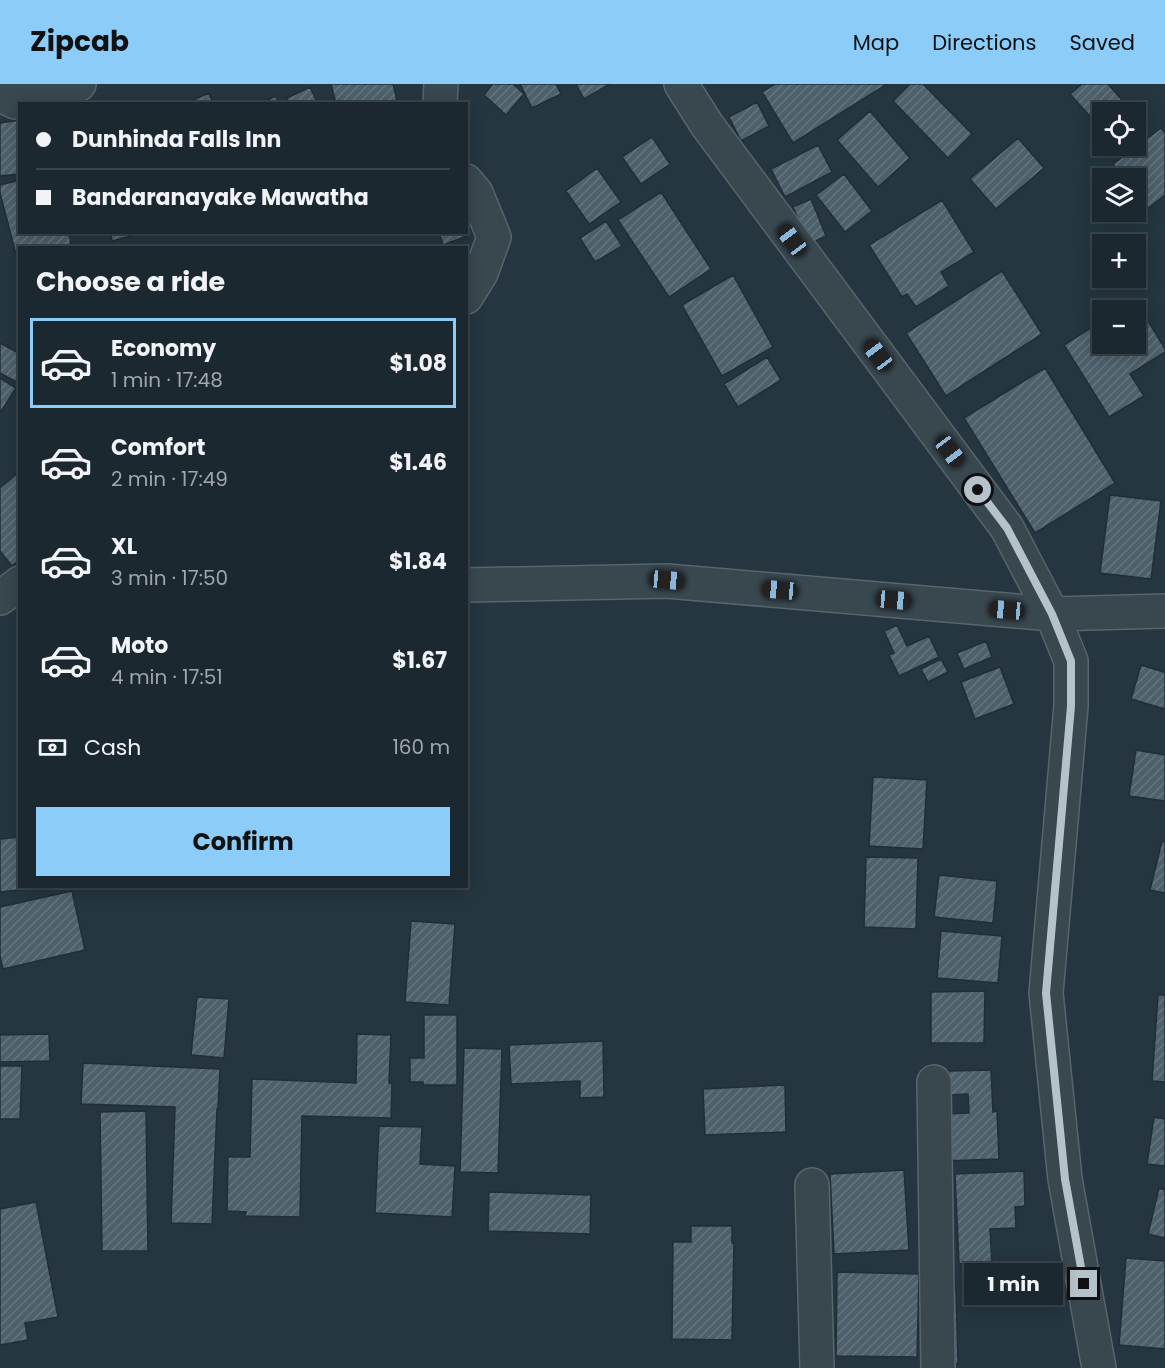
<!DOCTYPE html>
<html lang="en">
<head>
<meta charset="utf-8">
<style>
	body { margin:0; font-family:Poppins,sans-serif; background:#29343c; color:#f1f3f6; height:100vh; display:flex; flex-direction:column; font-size:22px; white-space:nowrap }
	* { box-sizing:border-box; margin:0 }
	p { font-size:20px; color:#a0a6ab }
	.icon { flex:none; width:33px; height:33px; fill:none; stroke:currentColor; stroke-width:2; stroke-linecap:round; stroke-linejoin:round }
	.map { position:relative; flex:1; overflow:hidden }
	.drawer { position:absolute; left:18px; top:162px; width:450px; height:642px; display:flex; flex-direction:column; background:#1c2830; border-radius:0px; box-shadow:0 3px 15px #0003,0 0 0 2px #3a444c }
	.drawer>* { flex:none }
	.guide { position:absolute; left:18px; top:18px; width:450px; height:132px; border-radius:0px; box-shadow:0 3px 15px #0003,0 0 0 2px #3a444c; display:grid; align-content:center; height:132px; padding:0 18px; background:#1c2830 }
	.fabs { position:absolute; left:1092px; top:18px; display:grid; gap:12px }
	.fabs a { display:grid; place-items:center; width:54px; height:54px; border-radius:0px; background:#1c2830; box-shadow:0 3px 15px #0003,0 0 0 2px #3a444c; font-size:30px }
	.end { position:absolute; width:27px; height:27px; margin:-14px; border:8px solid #b5c2ca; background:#111; box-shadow:0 0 0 3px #111 }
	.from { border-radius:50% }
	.bubble { position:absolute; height:42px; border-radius:0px; background:#1c2830; box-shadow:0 3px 15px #0003,0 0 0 2px #3a444c; font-size:20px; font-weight:700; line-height:42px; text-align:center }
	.car { position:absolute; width:18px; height:36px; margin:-18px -9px; border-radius:8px; box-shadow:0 0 4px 2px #0007; background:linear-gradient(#222 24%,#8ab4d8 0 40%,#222 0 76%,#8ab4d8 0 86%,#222 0) }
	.guide b { display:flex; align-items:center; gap:21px; height:57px; font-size:22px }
	.guide b+b { border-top:2px solid #3a444c }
	.guide i { width:15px; height:15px; background:#f1f3f6 }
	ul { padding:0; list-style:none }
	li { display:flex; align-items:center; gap:18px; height:90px; margin:0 12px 9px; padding:0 6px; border:3px solid transparent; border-radius:0px }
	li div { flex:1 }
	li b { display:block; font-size:22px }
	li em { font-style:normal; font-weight:700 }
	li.active { border-color:#8cccf8 }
	li>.icon { width:54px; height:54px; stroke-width:1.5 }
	h2 { padding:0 18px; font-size:27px; line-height:72px }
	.pay { display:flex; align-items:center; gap:15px; height:66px; padding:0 18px; font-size:22px }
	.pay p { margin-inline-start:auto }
	.cta { display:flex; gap:12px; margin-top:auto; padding:12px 18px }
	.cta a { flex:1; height:69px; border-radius:0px; background:#8cccf8; color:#111; font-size:24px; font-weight:700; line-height:69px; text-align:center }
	header { display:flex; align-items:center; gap:36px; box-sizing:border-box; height:84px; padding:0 30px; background:#8cccf8; color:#111 }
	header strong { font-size:28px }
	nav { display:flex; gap:33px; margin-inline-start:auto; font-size:21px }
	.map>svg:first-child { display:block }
	.building { fill:url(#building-hatch); stroke:#202e37; stroke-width:1.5 }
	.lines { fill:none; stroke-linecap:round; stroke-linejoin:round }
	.minor-casing { stroke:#57656d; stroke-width:36 }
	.minor { stroke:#39474f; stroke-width:33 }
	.route { stroke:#b5c2ca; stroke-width:8 }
</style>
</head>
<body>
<header>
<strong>Zipcab</strong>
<nav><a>Map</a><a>Directions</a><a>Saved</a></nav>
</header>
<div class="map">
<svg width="1165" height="1284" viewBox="0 0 1165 1284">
	<defs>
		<pattern id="building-hatch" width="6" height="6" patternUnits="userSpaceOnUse" patternTransform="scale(1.5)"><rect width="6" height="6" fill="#4e606b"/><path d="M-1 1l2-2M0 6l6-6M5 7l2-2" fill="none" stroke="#65757f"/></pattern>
	</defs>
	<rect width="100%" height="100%" fill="#253640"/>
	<path class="building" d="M331,0H393L397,16L385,20H336Z
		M493,0H513L524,10L506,31L484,11Z
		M520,0H556L561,10L532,24Z
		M576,0H610L584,15Z
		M775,0H887L793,59L762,8Z
		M910,0H923L972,50L948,74L893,17Z
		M1082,0H1108L1122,16L1108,28H1102V33L1096,39L1070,10Z
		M310,3L318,20H289L287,14Z
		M209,9L213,20H184Z
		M276,12L279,20H259Z
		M757,18L769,42L741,57L729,33Z
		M870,27L910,74L878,103L837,56Z
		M20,36V90L0,92V39Z
		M1161,44L1165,49V111L1147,125L1136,110V94H1124L1113,80Z
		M652,53L670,80L641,100L622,73Z
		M1018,54L1044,84L996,125L970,95Z
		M818,61L832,88L785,113L771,85Z
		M597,84L621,118L589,140L566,107Z
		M844,90L872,127L845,148L816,111Z
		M20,96V148H71L69,149L71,160L56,164H20V173L17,174L0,109V101Z
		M661,108L711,185L669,213L618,136Z
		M811,115L826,152L809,160L793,123Z
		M942,116L974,168L941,188L949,202L916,223L907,210L902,213L869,161Z
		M606,137L622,162L595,178L580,154Z
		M110,148H146L112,157Z
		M439,148H466L467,152L443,161Z
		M1002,187L1042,250L946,312L906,249Z
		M733,191L773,263L722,292L682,221Z
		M1142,227L1165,265V268L1130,290L1144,312L1109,333L1064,261L1100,238L1102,242V260H1136V231Z
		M0,259L20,270V300L0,289Z
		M767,273L781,296L738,323L724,300Z
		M1045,284L1115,399L1035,449L964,334Z
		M0,294L16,304L0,329Z
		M20,387V475L12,482L0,467V404Z
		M1110,411L1161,417L1151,495L1100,489Z
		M897,541L907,562L929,552L939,573L899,592L889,571L894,569L884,547Z
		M986,557L992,573L964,585L957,569Z
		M941,575L948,588L928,598L921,585Z
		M1141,581L1164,588L1165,586V625L1131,615Z
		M1000,583L1014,620L975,635L961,598Z
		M1136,666L1165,671V717L1129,712Z
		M873,693L927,696L923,765L869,762Z
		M20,753V802H55L0,808V755Z
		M1162,757L1165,758V809L1150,806Z
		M866,773L918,774L916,845L864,843Z
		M939,791L997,797L993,839L934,833Z
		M72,807L85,866L3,885L0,872V823Z
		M411,837L455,840L449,921L405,918Z
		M941,847L1002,852L998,899L937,894Z
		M985,907L984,959H931V908Z
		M1158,911H1165V998L1152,997Z
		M197,913L229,915L224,974L191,971Z
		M424,931H457V1001H423V998H410V974H424Z
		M49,950L50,977L0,978V951Z
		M357,950L391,951L389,999H392L391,1034L302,1032L300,1133L245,1132L246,1128L227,1127L228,1073H250L252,995L356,999Z
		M603,957L604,1013L580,1014V997L511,1000L509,961Z
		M464,964L502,965L498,1089L460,1088Z
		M83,979L220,985L218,1025H217L212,1140L171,1139L175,1023L81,1020Z
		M0,982H22L20,1035H0Z
		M991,986L993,1028L997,1027L999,1075L944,1077L943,1030L969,1029L968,1010L950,1011L949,987Z
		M785,1001L786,1048L705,1051L703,1005Z
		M146,1027L148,1167H102L100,1028Z
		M1154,1033L1165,1035V1082L1147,1080Z
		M379,1042L422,1043L420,1080L455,1082L452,1133L375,1129Z
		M904,1086L909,1166L834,1170L830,1090Z
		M1024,1087L1025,1122L1015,1123L1016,1144L990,1145L992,1179L959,1180L955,1090Z
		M1159,1104L1165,1106V1154L1148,1150Z
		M489,1108L591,1111L590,1150L488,1147Z
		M36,1118L58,1233L25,1239L28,1256L0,1261V1125Z
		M691,1142H732V1159H734L732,1256L672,1255L673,1158H691Z
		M1126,1174L1165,1177V1265L1119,1261Z
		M837,1188L919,1190L917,1273L836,1272Z
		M956,1206L958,1280H943L941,1207Z"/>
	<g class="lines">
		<g class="minor-casing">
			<path id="minor" d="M681,0L707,41L1007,444L1052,530L1071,577V622L1046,909L1065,1095L1099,1284
				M0,11L15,18L79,0
				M440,20L441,0
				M466,97L476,109L494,153L481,189L466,213
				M466,501L667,497L1052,530L1165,527
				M0,514L20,499
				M934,998L938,1284
				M812,1101L817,1284"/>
		</g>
		<use href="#minor" class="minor"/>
	</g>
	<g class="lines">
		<path class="route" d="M978,406L1007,444L1052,530L1071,577V622L1046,909L1065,1095L1084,1200"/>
	</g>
</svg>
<div class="fabs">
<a><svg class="icon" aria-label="locate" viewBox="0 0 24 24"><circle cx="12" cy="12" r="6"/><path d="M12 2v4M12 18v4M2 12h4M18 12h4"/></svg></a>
<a><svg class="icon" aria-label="layers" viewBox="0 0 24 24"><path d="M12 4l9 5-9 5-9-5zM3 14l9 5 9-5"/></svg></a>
<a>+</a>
<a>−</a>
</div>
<i class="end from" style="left:978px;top:406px"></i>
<i class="end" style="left:1084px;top:1200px"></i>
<div class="bubble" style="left:964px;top:1179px;width:99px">1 min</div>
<i class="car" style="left:792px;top:156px;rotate:323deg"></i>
<i class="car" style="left:878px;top:271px;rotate:323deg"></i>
<i class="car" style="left:950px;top:367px;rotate:143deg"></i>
<i class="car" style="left:667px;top:496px;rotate:95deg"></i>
<i class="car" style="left:780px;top:506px;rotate:275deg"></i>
<i class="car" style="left:894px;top:516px;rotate:95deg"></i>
<i class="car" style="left:1007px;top:526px;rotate:275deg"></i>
<div class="guide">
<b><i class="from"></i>Dunhinda Falls Inn</b>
<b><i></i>Bandaranayake Mawatha</b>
</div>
<section class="drawer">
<h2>Choose a ride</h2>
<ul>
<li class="active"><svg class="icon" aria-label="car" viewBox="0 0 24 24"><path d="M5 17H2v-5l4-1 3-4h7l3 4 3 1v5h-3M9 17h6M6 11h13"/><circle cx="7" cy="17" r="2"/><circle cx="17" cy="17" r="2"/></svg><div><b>Economy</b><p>1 min · 17:48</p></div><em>$1.08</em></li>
<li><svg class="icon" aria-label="car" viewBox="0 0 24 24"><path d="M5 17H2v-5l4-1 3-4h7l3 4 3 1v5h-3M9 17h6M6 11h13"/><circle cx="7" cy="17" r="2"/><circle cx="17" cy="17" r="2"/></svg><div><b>Comfort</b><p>2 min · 17:49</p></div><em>$1.46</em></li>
<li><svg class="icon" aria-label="car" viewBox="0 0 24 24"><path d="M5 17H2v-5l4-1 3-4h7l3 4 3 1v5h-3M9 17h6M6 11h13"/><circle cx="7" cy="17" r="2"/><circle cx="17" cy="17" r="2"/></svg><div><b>XL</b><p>3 min · 17:50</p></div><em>$1.84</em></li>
<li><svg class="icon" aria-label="car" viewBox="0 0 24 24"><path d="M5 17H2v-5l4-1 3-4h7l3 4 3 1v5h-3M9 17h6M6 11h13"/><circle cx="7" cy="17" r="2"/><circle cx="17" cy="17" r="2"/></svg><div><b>Moto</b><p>4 min · 17:51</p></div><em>$1.67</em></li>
</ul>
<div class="pay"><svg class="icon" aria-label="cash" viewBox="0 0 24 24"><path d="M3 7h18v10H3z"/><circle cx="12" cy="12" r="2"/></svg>Cash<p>160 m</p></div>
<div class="cta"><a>Confirm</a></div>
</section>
</div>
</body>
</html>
